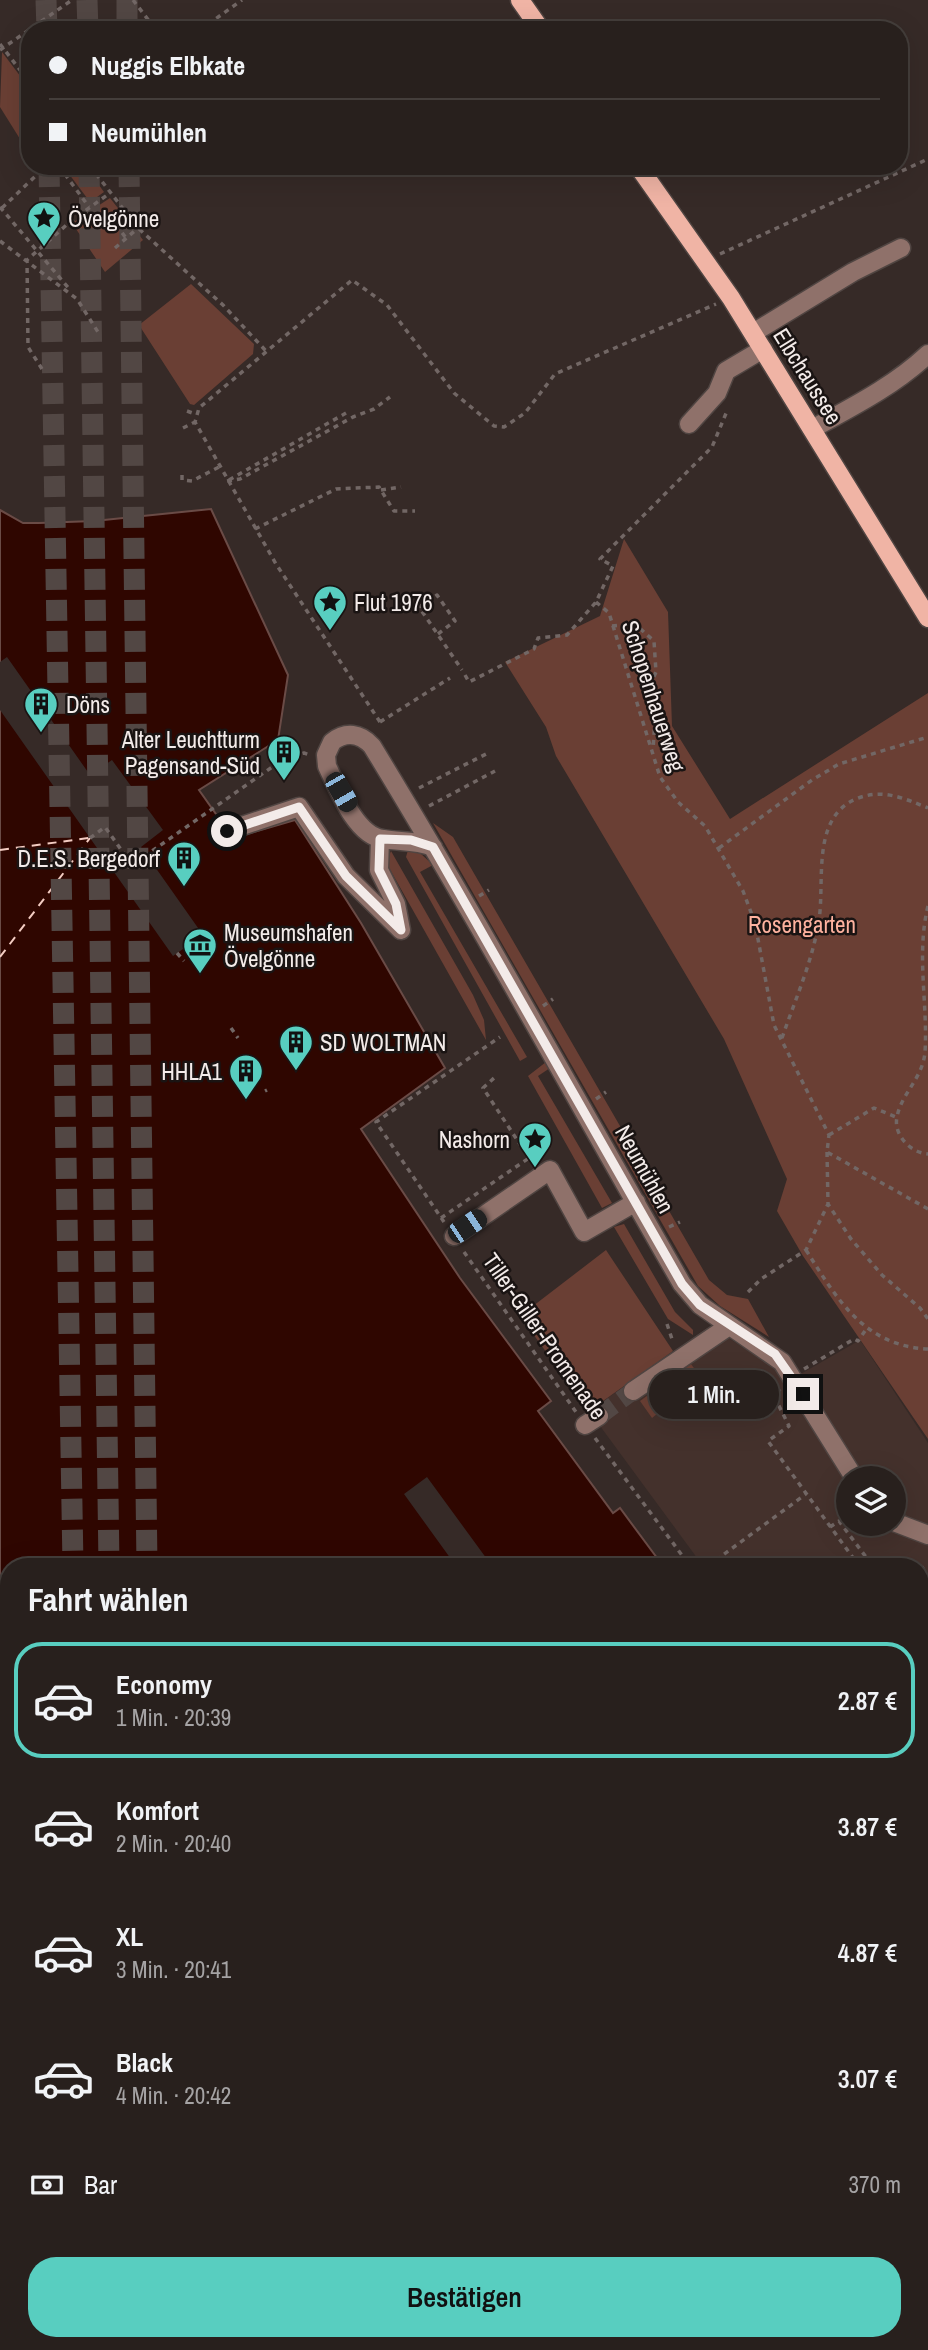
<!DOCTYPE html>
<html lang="de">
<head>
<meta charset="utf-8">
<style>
	body { margin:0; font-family:"Archivo Narrow",sans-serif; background:#302826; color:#f1f3f6; height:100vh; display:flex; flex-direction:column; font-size:26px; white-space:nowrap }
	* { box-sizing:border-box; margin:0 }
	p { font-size:23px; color:#a5a3a4 }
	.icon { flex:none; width:38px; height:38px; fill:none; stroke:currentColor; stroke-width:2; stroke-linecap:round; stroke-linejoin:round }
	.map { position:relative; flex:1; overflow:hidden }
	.panel { position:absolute; left:0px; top:1558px; width:929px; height:793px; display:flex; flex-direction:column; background:#28201d; border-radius:28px 28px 0 0; box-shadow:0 7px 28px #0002,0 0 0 2px #443e3b }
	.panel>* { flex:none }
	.top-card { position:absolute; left:21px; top:21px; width:887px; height:154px; border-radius:28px; box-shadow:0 7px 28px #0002,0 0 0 2px #443e3b; display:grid; align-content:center; height:154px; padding:0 28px; background:#28201d }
	.fabs { position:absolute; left:836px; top:1466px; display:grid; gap:14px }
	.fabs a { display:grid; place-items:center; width:70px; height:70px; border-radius:50%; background:#28201d; box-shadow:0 7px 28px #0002,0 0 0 2px #443e3b; font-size:35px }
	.end { position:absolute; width:32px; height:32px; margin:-16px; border:9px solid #f3ebe9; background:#111; box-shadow:0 0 0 4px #111 }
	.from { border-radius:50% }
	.bubble { position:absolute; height:49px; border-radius:24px; background:#28201d; box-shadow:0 7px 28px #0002,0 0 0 2px #443e3b; font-size:23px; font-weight:600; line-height:49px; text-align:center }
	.car { position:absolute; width:21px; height:42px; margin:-21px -10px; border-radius:9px; box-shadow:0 0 5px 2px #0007; background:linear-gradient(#222 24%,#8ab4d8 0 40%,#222 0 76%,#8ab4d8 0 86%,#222 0) }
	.top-card b { display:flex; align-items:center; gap:24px; height:66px; font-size:26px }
	.top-card b+b { border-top:2px solid #443e3b }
	.top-card i { width:18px; height:18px; background:#f1f3f6 }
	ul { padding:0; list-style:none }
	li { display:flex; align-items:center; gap:21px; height:116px; margin:0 14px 10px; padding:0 14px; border:4px solid transparent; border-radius:28px }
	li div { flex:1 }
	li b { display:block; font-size:26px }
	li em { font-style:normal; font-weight:600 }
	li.active { border-color:#58cec0 }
	li>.icon { width:63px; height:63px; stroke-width:1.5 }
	h2 { padding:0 28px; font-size:32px; line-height:84px }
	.pay { display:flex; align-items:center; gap:18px; height:77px; padding:0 28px; font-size:26px }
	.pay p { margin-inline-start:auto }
	.button { display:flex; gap:14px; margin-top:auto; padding:14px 28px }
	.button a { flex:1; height:80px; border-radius:28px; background:#58cec0; color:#111; font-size:28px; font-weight:600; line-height:80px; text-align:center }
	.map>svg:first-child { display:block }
	.built { fill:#44312c; fill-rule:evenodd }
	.green { fill:#6a3f34 }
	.water { fill:#2f0600; stroke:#6a4b46; stroke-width:2 }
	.pier { fill:#362a27 }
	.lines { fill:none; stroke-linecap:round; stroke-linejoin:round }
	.ferry { stroke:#f3ccc2; stroke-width:2; stroke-dasharray:9 7; stroke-linecap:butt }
	.minor-tunnel { stroke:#524744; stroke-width:18; stroke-dasharray:18 9; stroke-linecap:butt }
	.highway-tunnel { stroke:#524744; stroke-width:21; stroke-dasharray:21 10; stroke-linecap:butt }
	.minor-casing { stroke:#504542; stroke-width:21 }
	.major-casing { stroke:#504542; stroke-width:21 }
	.path { stroke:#726765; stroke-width:3.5; stroke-dasharray:5 5; stroke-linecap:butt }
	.minor { stroke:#8f716a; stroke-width:18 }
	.major { stroke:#f0b4a5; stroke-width:18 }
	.route { stroke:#f3ebe9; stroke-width:9 }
	.labels { text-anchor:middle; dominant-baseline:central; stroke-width:5; stroke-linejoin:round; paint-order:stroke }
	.poi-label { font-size:23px; fill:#f3ebe9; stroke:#1a1413; text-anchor:start }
	.street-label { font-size:23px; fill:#f3ebe9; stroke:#1a1413 }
	.park-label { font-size:23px; fill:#feb29f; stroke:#1a1413 }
</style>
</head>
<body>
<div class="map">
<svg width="928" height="2350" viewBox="0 0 928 2350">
	<rect width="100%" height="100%" fill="#362a27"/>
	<path class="built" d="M707,1328H713L792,1379L860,1340L928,1443V1873L920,1862V1566H703L589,1411ZM849,1479H894V1524H849Z"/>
	<path class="green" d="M2,52L30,89V155L0,107Z
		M63,166H85L104,192L90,202Z
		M110,198L143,240L105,272L72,223Z
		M191,284L254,344L253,354L194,405L190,404L139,325Z
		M624,539L668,612L672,726L730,819L928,693V1439L803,1256L777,1211L787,1179L724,1039L556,756L546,727L505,662L600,616Z
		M433,823L453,837L709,1280L727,1295L748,1299L769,1337L720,1306L698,1286Z
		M408,850L420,853L433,865L420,872L527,1057L520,1061L406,857Z
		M391,851L473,995L484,1020L486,1040L388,866L387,860Z
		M546,1062L550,1068L538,1076L612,1203L602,1208L528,1076Z
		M624,1224L675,1312L693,1330V1335L668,1319L614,1227Z
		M606,1250L673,1351L589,1411L520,1316Z
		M691,1364L701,1378L652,1418L640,1401Z"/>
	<path class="water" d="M211,509L288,675L278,740L199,790L233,838L295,820L361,923L445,1068L361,1129L460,1278L551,1401L538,1411L613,1513L620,1508L663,1566H9V2342H920L921,1916L928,1927V2350H0V510L23,523H39L94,521Z"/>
	<path class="pier" d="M7,657L90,775L112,760L163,830L141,847L203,935L173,956L0,710V662Z
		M427,1477L492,1566H456L404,1494Z
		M921,2143L928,2153V2202L921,2191Z"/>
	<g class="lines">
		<path class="ferry" d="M0,850L89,838
			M0,957L90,838
			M0,1625L9,1637
			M0,1868L9,1880
			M337,2342L344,2350
			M544,2342L550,2350"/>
		<path class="minor-tunnel" d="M599,1416L633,1391"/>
		<path class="highway-tunnel" d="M46,0L47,30
			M87,0L88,30
			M127,0V30
			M49,166L73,1566
			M89,166L109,1566
			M129,166L147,1566
			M84,2342V2350
			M119,2342V2350
			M156,2342V2350"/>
		<g class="minor-casing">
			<path id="minor" d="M753,333L853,272L901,248
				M689,424L717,393L726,371L763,349
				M812,429C852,407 894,386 928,354
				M227,831L299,807L346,876L401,930
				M380,839L379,870L396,904L401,930
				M433,847C416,840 401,842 383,839C356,836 338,789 327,766L326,755L332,742C346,731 360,733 372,746C480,923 579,1105 682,1284L700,1305L782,1362L855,1479
				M454,1236L550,1170L584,1232L636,1202
				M633,1391L729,1326
				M585,1425L599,1416
				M894,1522L928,1535"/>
		</g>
		<g class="major-casing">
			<path id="major" d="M520,0L541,30
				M638,166L731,298L928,618"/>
		</g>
		<path class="path" d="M133,0L156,30
			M200,30L242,0
			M0,44L30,83
			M0,50L72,0
			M59,166L89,207
			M90,166L138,228L223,305L266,351
			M0,207L71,291
			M2,208L46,166
			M110,217L126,238
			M0,241L77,299L98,332
			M115,248L138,228
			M720,254L928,159
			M42,369L28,347L27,260L71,221L110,193
			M187,411L195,414
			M183,428L195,422
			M182,475V480L192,481L219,467
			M229,480L346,413
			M227,481L240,479L353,417L374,409L390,397
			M381,490L401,487
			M255,529L336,489L379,487L394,511H415
			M596,602L609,613L660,777L678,802L705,826L743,891L755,923L774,1025L829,1135L827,1152L928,1209
			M612,626L635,624L654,641L656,672L652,681L657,689L653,750
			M438,634L455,621L437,595L419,607L462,670
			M465,675L469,682L534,649L538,638L567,635L596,602L613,566L600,559L712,447L727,411
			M380,722L276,564L195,422L199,408L352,280L387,305L454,393L494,426L504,427L525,413L555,374L716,304
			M380,722L450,678
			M419,788L488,753
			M429,806L495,771
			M90,838L105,827L132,865L285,758L304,753L310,755
			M719,848L812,780L839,764L928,737
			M479,896L489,890
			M928,906C916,954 928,1004 925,1052C923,1078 901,1094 897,1117C893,1135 911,1153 928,1154
			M177,953L184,961
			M543,1006L553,999
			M231,1028L238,1038
			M782,1038C795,1000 813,960 819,920C825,880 811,818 856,799C882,788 903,798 928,808
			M265,1091L267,1090
			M596,1099L606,1092
			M829,1135L874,1108L896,1117
			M622,1144L632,1138
			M827,1152L828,1204L851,1239L882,1275L920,1308L928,1319
			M441,1218L529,1158L483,1088L494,1078
			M444,1222L376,1122L500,1037
			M669,1227L680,1222
			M806,1250C837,1299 864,1346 928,1349
			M464,1252L576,1412
			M748,1292L761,1279L806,1250L828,1204
			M667,1324L673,1342
			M804,1369L854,1339L858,1341L867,1328
			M780,1389L774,1396L789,1426L768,1441L859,1566
			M595,1438L690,1566
			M830,1527L839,1521L872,1565
			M708,1566L806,1494
			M920,1570L928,1565
			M920,1651L928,1661
			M920,1727L928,1721"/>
		<use href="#minor" class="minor"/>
		<use href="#major" class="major"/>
	</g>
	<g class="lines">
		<path class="route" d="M227,831L299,807L346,876L401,930L396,904L379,870L380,839L411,840L433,847L682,1284L700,1305L775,1354L803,1394"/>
	</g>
	<defs>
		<g id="sight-pin" transform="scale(1.75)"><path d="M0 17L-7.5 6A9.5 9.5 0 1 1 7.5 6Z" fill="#58cec0" stroke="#1a1413"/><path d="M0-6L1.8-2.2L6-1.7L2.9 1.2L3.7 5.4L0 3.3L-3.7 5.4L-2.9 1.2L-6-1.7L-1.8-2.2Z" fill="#111"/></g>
		<g id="building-pin" transform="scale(1.75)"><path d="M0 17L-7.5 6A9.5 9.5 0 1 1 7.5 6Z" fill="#58cec0" stroke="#1a1413"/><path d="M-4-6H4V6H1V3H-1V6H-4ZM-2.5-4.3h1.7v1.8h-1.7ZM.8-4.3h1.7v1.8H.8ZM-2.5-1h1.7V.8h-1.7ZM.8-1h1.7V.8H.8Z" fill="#111"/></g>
		<g id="museum-pin" transform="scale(1.75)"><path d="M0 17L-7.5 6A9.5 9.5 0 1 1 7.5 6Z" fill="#58cec0" stroke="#1a1413"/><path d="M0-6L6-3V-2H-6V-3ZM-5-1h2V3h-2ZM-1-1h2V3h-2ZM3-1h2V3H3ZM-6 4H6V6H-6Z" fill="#111"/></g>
	</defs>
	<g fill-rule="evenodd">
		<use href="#sight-pin" x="44" y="218"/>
		<use href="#sight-pin" x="330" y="602"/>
		<use href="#building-pin" x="41" y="704"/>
		<use href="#building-pin" x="284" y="752"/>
		<use href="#building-pin" x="184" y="858"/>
		<use href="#museum-pin" x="200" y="945"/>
		<use href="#building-pin" x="296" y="1042"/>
		<use href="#building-pin" x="246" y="1071"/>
		<use href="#sight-pin" x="535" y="1139"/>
	</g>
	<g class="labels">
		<g class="poi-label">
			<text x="68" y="218">Övelgönne</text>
			<text x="354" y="602">Flut 1976</text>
			<text x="66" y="704">Döns</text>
			<text x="260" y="739" text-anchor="end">Alter Leuchtturm<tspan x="260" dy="26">Pagensand-Süd</tspan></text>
			<text x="160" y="858" text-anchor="end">D.E.S. Bergedorf</text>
			<text x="224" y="932">Museumshafen<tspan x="224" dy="26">Övelgönne</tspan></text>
			<text x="320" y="1042">SD WOLTMAN</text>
			<text x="222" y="1071" text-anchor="end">HHLA1</text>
			<text x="510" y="1139" text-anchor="end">Nashorn</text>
		</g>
		<g class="street-label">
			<text transform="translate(808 376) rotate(58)">Elbchaussee</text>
			<text transform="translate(654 696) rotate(72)">Schopenhauerweg</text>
			<text transform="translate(645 1169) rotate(61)">Neumühlen</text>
			<text transform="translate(545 1336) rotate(55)">Tiller-Giller-Promenade</text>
		</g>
		<g class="park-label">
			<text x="802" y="924">Rosengarten</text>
		</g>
	</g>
</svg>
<div class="fabs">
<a><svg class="icon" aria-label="layers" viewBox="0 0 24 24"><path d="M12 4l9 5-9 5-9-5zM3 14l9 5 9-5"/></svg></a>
</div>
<i class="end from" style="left:227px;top:831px"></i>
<i class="end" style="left:803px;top:1394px"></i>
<div class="bubble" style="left:649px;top:1370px;width:130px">1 Min.</div>
<i class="car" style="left:341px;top:792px;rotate:150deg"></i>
<i class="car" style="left:467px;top:1226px;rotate:56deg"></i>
<div class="top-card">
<b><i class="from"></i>Nuggis Elbkate</b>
<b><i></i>Neumühlen</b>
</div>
<section class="panel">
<h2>Fahrt wählen</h2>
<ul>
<li class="active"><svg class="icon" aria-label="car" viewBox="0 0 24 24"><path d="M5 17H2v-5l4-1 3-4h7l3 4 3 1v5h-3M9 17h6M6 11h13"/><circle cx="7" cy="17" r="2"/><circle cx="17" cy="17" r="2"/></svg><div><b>Economy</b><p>1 Min. · 20:39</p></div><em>2.87 €</em></li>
<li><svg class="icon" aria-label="car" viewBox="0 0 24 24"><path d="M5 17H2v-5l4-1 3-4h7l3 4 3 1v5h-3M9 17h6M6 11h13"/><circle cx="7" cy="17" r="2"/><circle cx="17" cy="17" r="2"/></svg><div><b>Komfort</b><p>2 Min. · 20:40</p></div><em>3.87 €</em></li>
<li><svg class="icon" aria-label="car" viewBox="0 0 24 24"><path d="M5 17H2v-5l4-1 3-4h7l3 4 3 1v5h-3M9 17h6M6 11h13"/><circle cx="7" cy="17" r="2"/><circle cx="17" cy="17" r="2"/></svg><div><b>XL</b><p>3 Min. · 20:41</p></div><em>4.87 €</em></li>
<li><svg class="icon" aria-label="car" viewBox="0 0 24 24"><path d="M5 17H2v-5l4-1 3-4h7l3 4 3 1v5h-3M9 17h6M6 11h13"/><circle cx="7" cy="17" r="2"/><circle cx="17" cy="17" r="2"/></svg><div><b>Black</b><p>4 Min. · 20:42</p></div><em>3.07 €</em></li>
</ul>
<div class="pay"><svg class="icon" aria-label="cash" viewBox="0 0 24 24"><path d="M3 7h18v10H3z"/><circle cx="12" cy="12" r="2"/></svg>Bar<p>370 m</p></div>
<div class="button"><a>Bestätigen</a></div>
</section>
</div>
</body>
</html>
